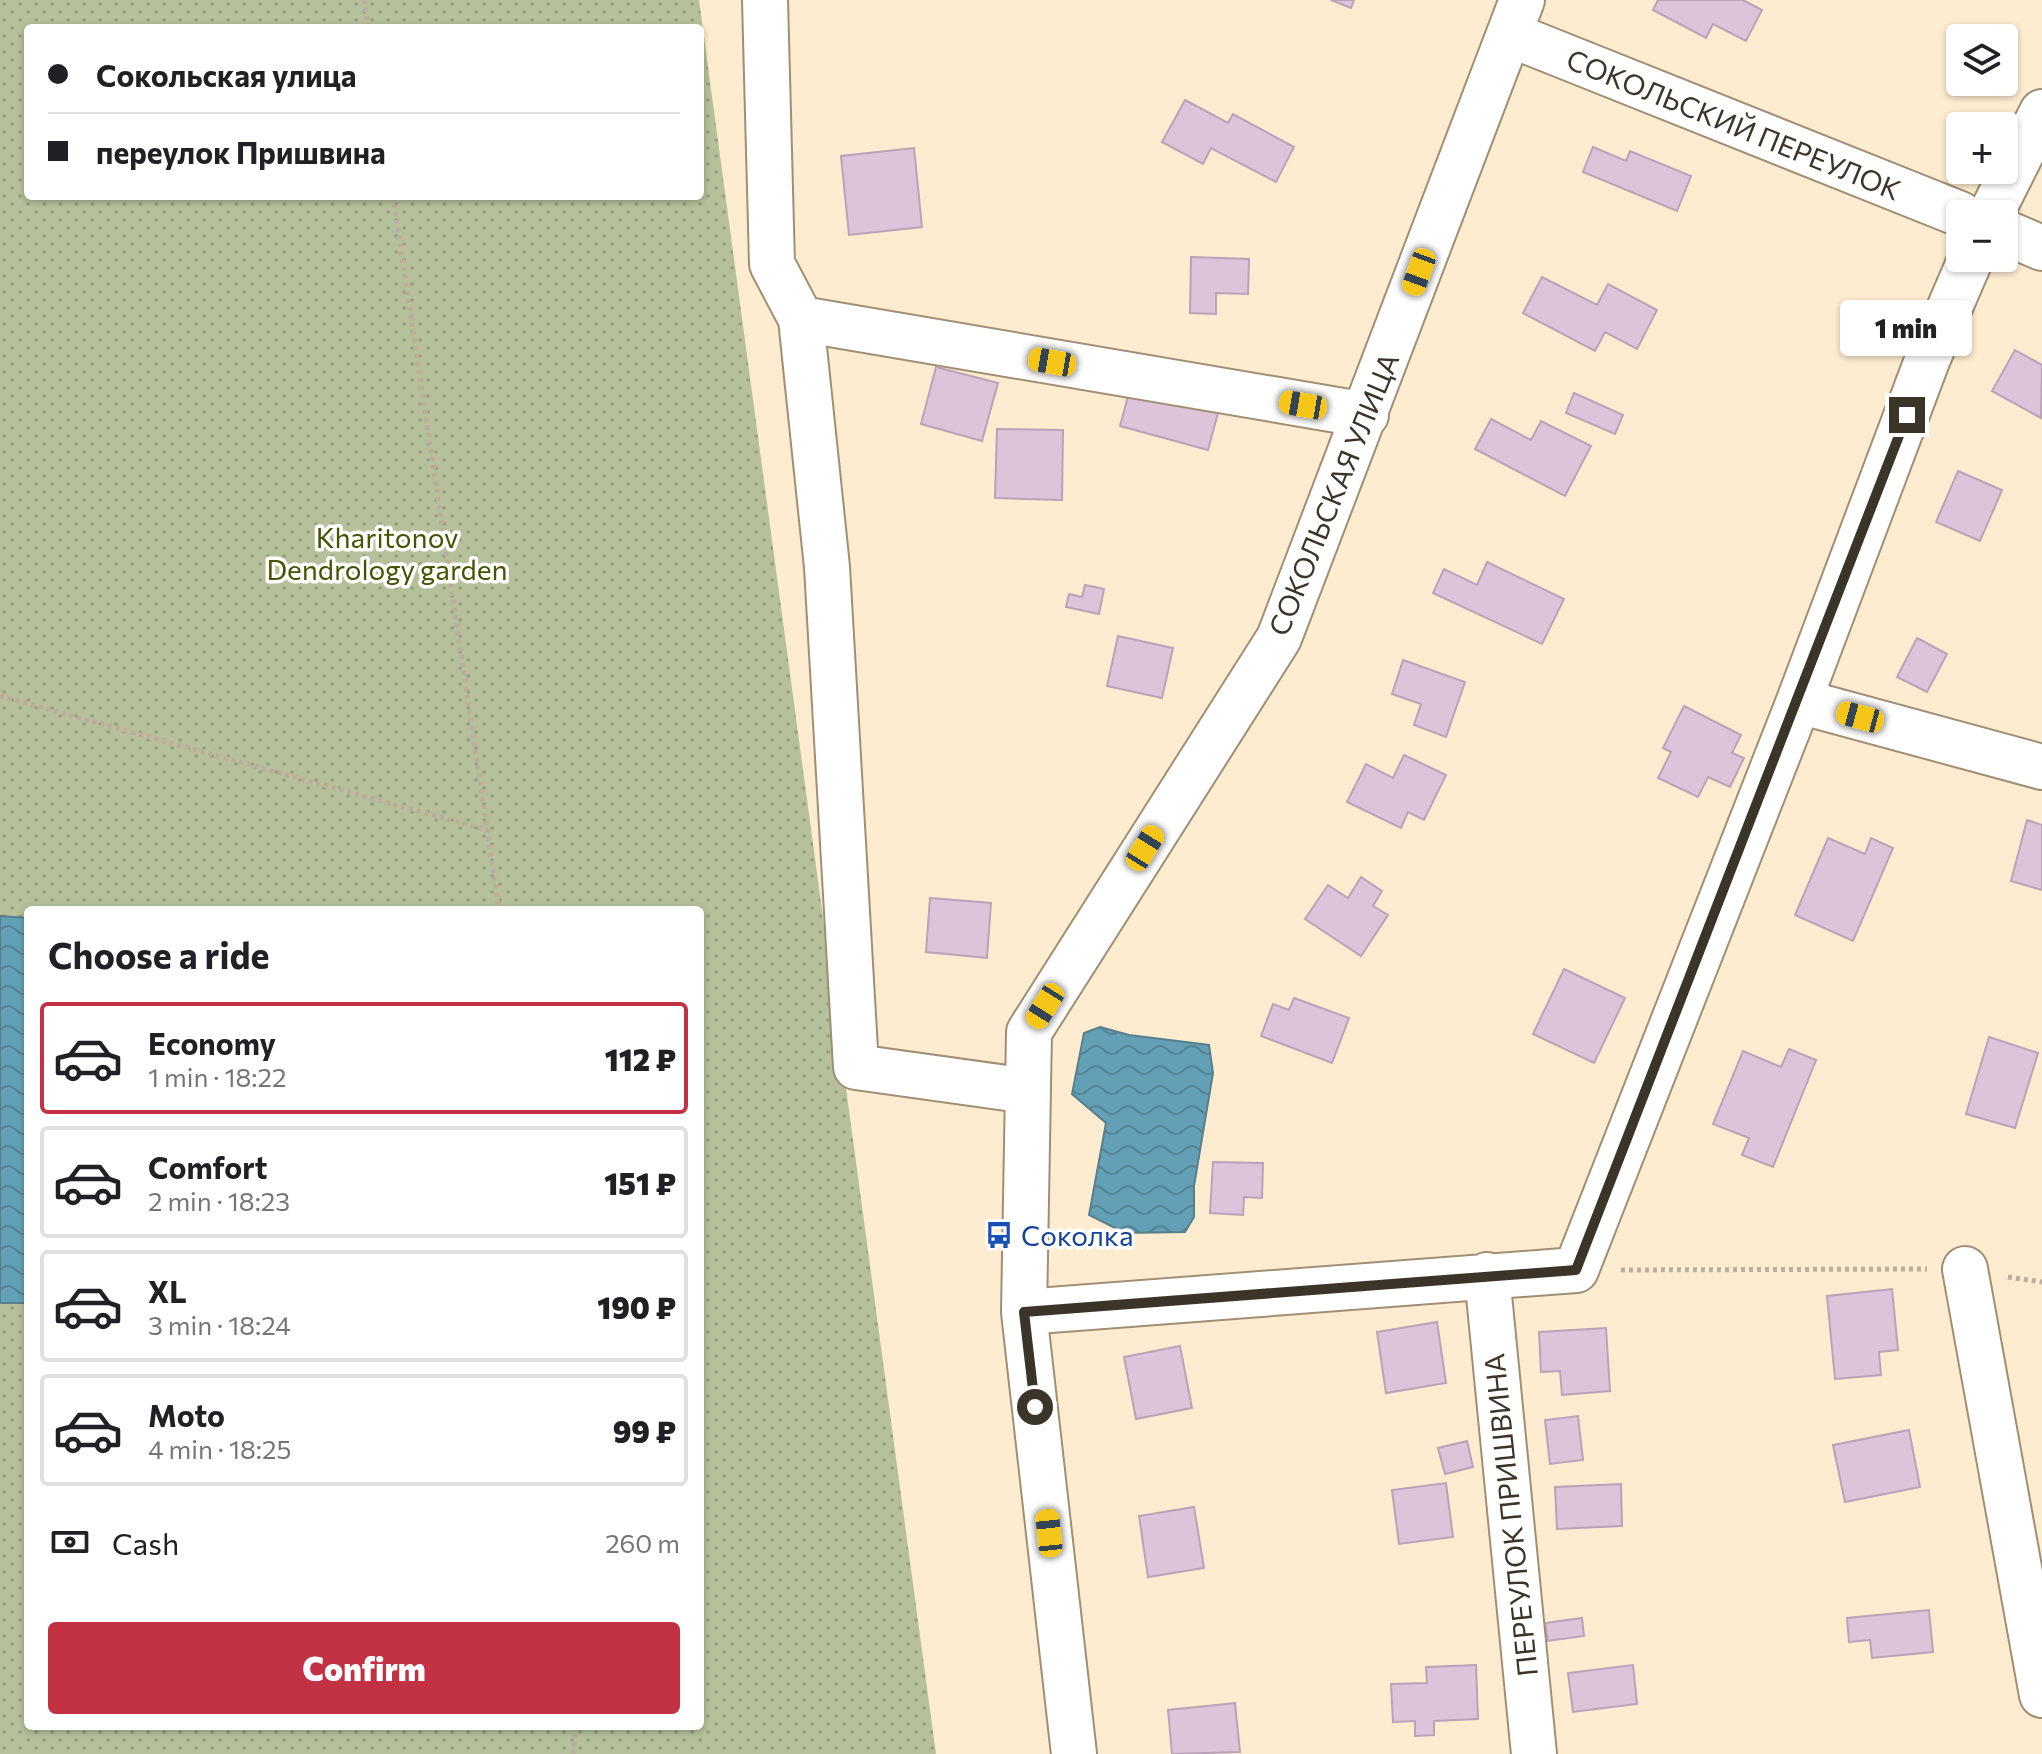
<!DOCTYPE html>
<html lang="en">
<head>
<meta charset="utf-8">
<style>
	body { margin:0; font-family:Commissioner,sans-serif; background:#f2f2f2; color:#202124; height:100vh; display:flex; flex-direction:column; font-size:30px; white-space:nowrap }
	* { box-sizing:border-box; margin:0 }
	p { font-size:26px; color:#757577 }
	.icon { flex:none; width:44px; height:44px; fill:none; stroke:currentColor; stroke-width:2; stroke-linecap:round; stroke-linejoin:round }
	.map { position:relative; flex:1; overflow:hidden }
	.details { position:absolute; left:24px; top:906px; width:680px; height:824px; display:flex; flex-direction:column; background:#fff; border-radius:8px; box-shadow:0 2px 6px #0004 }
	.details>* { flex:none }
	.banner { position:absolute; left:24px; top:24px; width:680px; height:176px; border-radius:8px; box-shadow:0 2px 6px #0004; display:grid; align-content:center; height:176px; padding:0 24px; background:#fff }
	.fabs { position:absolute; left:1946px; top:24px; display:grid; gap:16px }
	.fabs a { display:grid; place-items:center; width:72px; height:72px; border-radius:8px; background:#fff; box-shadow:0 2px 6px #0004; font-size:40px }
	.end { position:absolute; width:36px; height:36px; margin:-18px; border:10px solid #3b3429; background:#fff; box-shadow:0 0 0 4px #fff }
	.from { border-radius:50% }
	.bubble { position:absolute; height:56px; border-radius:8px; background:#fff; box-shadow:0 2px 6px #0004; font-size:26px; font-weight:800; line-height:56px; text-align:center }
	.car { position:absolute; width:24px; height:48px; margin:-24px -12px; border-radius:10px; box-shadow:0 0 6px 2px #0007; background:linear-gradient(#f5c518 24%,#345 0 40%,#f5c518 0 76%,#345 0 86%,#f5c518 0) }
	.banner b { display:flex; align-items:center; gap:28px; height:76px; font-size:30px }
	.banner b+b { border-top:2px solid #e0e0e0 }
	.banner i { width:20px; height:20px; background:#202124 }
	ul { padding:0; list-style:none }
	li { display:flex; align-items:center; gap:24px; height:112px; margin:0 16px 12px; padding:0 8px; border:4px solid #e0e0e0; border-radius:8px }
	li div { flex:1 }
	li b { display:block; font-size:30px }
	li em { font-style:normal; font-weight:800 }
	li.selected { border-color:#c23244 }
	li>.icon { width:72px; height:72px; stroke-width:1.5 }
	h2 { padding:0 24px; font-size:36px; line-height:96px }
	.pay { display:flex; align-items:center; gap:20px; height:88px; padding:0 24px; font-size:30px }
	.pay p { margin-inline-start:auto }
	.action { display:flex; gap:16px; margin-top:auto; padding:16px 24px }
	.action a { flex:1; height:92px; border-radius:8px; background:#c23244; color:#fff; font-size:32px; font-weight:800; line-height:92px; text-align:center }
	.map>svg:first-child { display:block }
	.green { fill:url(#green-dots); fill-rule:evenodd }
	.water { fill:url(#water-waves); stroke:#57808c; stroke-width:2 }
	.building { fill:#ddc4da; stroke:#bba2b8; stroke-width:2 }
	.lines { fill:none; stroke-linecap:round; stroke-linejoin:round }
	.minor-casing { stroke:#9f8f75; stroke-width:48 }
	.path { stroke:#bcaf98; stroke-width:5; stroke-dasharray:4 4; stroke-linecap:butt }
	.minor { stroke:#fff; stroke-width:44 }
	.route { stroke:#3b3429; stroke-width:10 }
	.labels { text-anchor:middle; dominant-baseline:central; stroke-width:7; stroke-linejoin:round; paint-order:stroke }
	.street-label { font-size:28px; fill:#3b3429; stroke:#fff }
	.park-label { font-size:28px; fill:#445400; stroke:#fff }
	.transit-label { font-size:28px; fill:#164399; stroke:#fff; text-anchor:start }
</style>
</head>
<body>
<div class="map">
<svg width="2042" height="1754" viewBox="0 0 2042 1754">
	<defs>
		<pattern id="green-dots" width="8" height="8" patternUnits="userSpaceOnUse" patternTransform="scale(2)"><rect width="8" height="8" fill="#b6c19b"/><path d="M2 2h.1M6 6h.1" fill="none" stroke="#959e7e" stroke-width="1.8" stroke-linecap="round"/></pattern>
		<pattern id="water-waves" width="16" height="10" patternUnits="userSpaceOnUse" patternTransform="scale(2)"><rect width="16" height="10" fill="#63a0b6"/><path d="M0 5q4-4 8 0t8 0" fill="none" stroke="#538394"/></pattern>
	</defs>
	<rect width="100%" height="100%" fill="#fdeccf"/>
	<path class="green" d="M0,0H699L936,1754H0ZM28,28H700V196H28ZM28,910H700V1726H28Z"/>
	<path class="water" d="M0,916L28,918V1303H0Z
		M1100,1027L1129,1035L1209,1045L1213,1073L1194,1186V1217L1185,1232L1125,1233L1089,1215L1106,1123L1072,1094L1084,1033Z"/>
	<path class="building" d="M1331,0H1354L1351,8Z
		M1658,0H1743L1762,10L1746,41L1713,24L1706,38L1653,10Z
		M1185,100L1228,123L1233,114L1294,147L1276,182L1211,148L1203,164L1162,142Z
		M1593,147L1626,161L1630,151L1691,176L1677,211L1583,172Z
		M914,148L922,227L849,235L841,156Z
		M1191,257L1249,259L1248,294L1216,293V314L1190,313Z
		M1542,277L1597,305L1608,284L1657,310L1637,349L1605,332L1595,351L1523,313Z
		M2015,350L2042,365L2041,418L1992,391Z
		M936,367L998,383L982,441L921,424Z
		M1131,385L1219,409L1208,450L1120,426Z
		M1574,393L1623,415L1615,434L1566,413Z
		M1491,419L1531,440L1541,421L1591,446L1565,496L1475,449Z
		M997,429L1063,430L1062,500L995,498Z
		M1958,471L2002,490L1980,541L1936,522Z
		M1487,562L1564,599L1542,644L1433,593L1444,569L1477,585Z
		M1085,585L1104,589L1099,614L1066,607L1069,594L1082,597Z
		M1118,636L1173,648L1162,698L1107,686Z
		M1917,638L1947,654L1927,692L1897,677Z
		M1403,660L1465,682L1446,737L1414,725L1421,704L1392,694Z
		M1684,706L1741,735L1732,753L1744,758L1730,787L1708,777L1698,797L1658,778L1671,752L1663,748Z
		M1404,755L1446,775L1424,820L1408,812L1401,828L1347,802L1366,764L1393,778Z
		M2027,820L2042,825V890L2011,881Z
		M1828,838L1865,854L1871,838L1893,848L1853,941L1795,915Z
		M1361,877L1382,891L1373,906L1388,915L1361,956L1305,919L1328,885L1348,898Z
		M930,898L991,903L987,958L926,952Z
		M1564,969L1625,998L1594,1063L1533,1034Z
		M1294,998L1349,1018L1332,1063L1261,1036L1273,1004L1289,1010Z
		M1989,1037L2038,1053L2015,1128L1966,1114Z
		M1789,1049L1816,1060L1773,1167L1742,1155L1749,1138L1713,1124L1743,1051L1781,1067Z
		M1213,1162L1263,1163L1262,1198L1244,1197L1243,1215L1210,1213Z
		M1892,1289L1898,1350L1879,1352L1881,1375L1835,1379L1827,1296Z
		M1437,1322L1446,1383L1386,1393L1377,1332Z
		M1606,1328L1610,1391L1562,1395L1560,1371L1541,1372L1539,1332Z
		M1180,1346L1192,1408L1136,1419L1124,1357Z
		M1578,1416L1583,1460L1550,1464L1545,1420Z
		M1909,1430L1920,1487L1845,1502L1833,1445Z
		M1467,1441L1473,1467L1445,1474L1438,1448Z
		M1446,1483L1453,1537L1399,1544L1392,1490Z
		M1621,1484L1622,1526L1557,1529L1555,1487Z
		M1194,1507L1204,1568L1148,1577L1139,1516Z
		M1929,1610L1933,1652L1872,1658L1870,1640L1849,1642L1847,1618Z
		M1582,1618L1584,1636L1548,1641L1545,1623Z
		M1476,1665L1478,1719L1434,1721V1735L1415,1736V1721L1393,1722L1391,1684L1427,1683L1426,1667Z
		M1633,1665L1637,1704L1573,1712L1568,1673Z
		M1235,1703L1240,1752L1172,1754L1168,1710Z"/>
	<g class="lines">
		<g class="minor-casing">
			<path id="minor" d="M765,0L772,264L801,319L827,567L856,1067L1028,1091
				M1509,34L1960,214
				M1991,214L2042,112
				M2004,232L2042,248
				M801,319L1366,415
				M1799,701L2042,767
				M1965,1269L2042,1695
				M1487,1275L1534,1754
				M1024,1312L1576,1270L1799,701L1928,358L1971,258
				M1074,1754L1024,1312L1029,1032L1279,638L1522,0"/>
		</g>
		<path class="path" d="M364,0L368,28
			M393,196L499,910
			M0,696L487,830
			M1621,1270L1927,1269
			M2008,1277L2042,1282
			M573,1754L576,1726"/>
		<use href="#minor" class="minor"/>
	</g>
	<g class="lines">
		<path class="route" d="M1035,1407L1024,1312L1576,1270L1907,415"/>
	</g>
	<defs>
		<g id="bus-bare" transform="scale(2.16)"><path d="M-5-6H5V4H4V6H2V4H-2V6H-4V4H-5ZM-3.5-4V0h7V-4ZM-3.5 1.2v1.5H-2V1.2ZM2 1.2v1.5H3.5V1.2Z" fill="#1a4fb4" stroke="#fff" stroke-width="2.5" paint-order="stroke"/></g>
	</defs>
	<g fill-rule="evenodd">
		<use href="#bus-bare" x="999" y="1235"/>
	</g>
	<g class="labels">
		<g class="street-label">
			<text transform="translate(1734 124) rotate(22)">СОКОЛЬСКИЙ ПЕРЕУЛОК</text>
			<text transform="translate(1333 494) rotate(-68)">СОКОЛЬСКАЯ УЛИЦА</text>
			<text transform="translate(1510 1515) rotate(-96)">ПЕРЕУЛОК ПРИШВИНА</text>
		</g>
		<g class="park-label">
			<text x="387" y="537">Kharitonov<tspan x="387" dy="32">Dendrology garden</tspan></text>
		</g>
		<g class="transit-label">
			<text x="1021" y="1235">Соколка</text>
		</g>
	</g>
</svg>
<div class="fabs">
<a><svg class="icon" aria-label="layers" viewBox="0 0 24 24"><path d="M12 4l9 5-9 5-9-5zM3 14l9 5 9-5"/></svg></a>
<a>+</a>
<a>−</a>
</div>
<i class="end from" style="left:1035px;top:1407px"></i>
<i class="end" style="left:1907px;top:415px"></i>
<div class="bubble" style="left:1840px;top:300px;width:132px">1 min</div>
<i class="car" style="left:1419px;top:272px;rotate:200deg"></i>
<i class="car" style="left:1052px;top:362px;rotate:280deg"></i>
<i class="car" style="left:1303px;top:405px;rotate:280deg"></i>
<i class="car" style="left:1860px;top:717px;rotate:285deg"></i>
<i class="car" style="left:1145px;top:848px;rotate:32deg"></i>
<i class="car" style="left:1045px;top:1006px;rotate:212deg"></i>
<i class="car" style="left:1049px;top:1533px;rotate:354deg"></i>
<div class="banner">
<b><i class="from"></i>Сокольская улица</b>
<b><i></i>переулок Пришвина</b>
</div>
<section class="details">
<h2>Choose a ride</h2>
<ul>
<li class="selected"><svg class="icon" aria-label="car" viewBox="0 0 24 24"><path d="M5 17H2v-5l4-1 3-4h7l3 4 3 1v5h-3M9 17h6M6 11h13"/><circle cx="7" cy="17" r="2"/><circle cx="17" cy="17" r="2"/></svg><div><b>Economy</b><p>1 min · 18:22</p></div><em>112 ₽</em></li>
<li><svg class="icon" aria-label="car" viewBox="0 0 24 24"><path d="M5 17H2v-5l4-1 3-4h7l3 4 3 1v5h-3M9 17h6M6 11h13"/><circle cx="7" cy="17" r="2"/><circle cx="17" cy="17" r="2"/></svg><div><b>Comfort</b><p>2 min · 18:23</p></div><em>151 ₽</em></li>
<li><svg class="icon" aria-label="car" viewBox="0 0 24 24"><path d="M5 17H2v-5l4-1 3-4h7l3 4 3 1v5h-3M9 17h6M6 11h13"/><circle cx="7" cy="17" r="2"/><circle cx="17" cy="17" r="2"/></svg><div><b>XL</b><p>3 min · 18:24</p></div><em>190 ₽</em></li>
<li><svg class="icon" aria-label="car" viewBox="0 0 24 24"><path d="M5 17H2v-5l4-1 3-4h7l3 4 3 1v5h-3M9 17h6M6 11h13"/><circle cx="7" cy="17" r="2"/><circle cx="17" cy="17" r="2"/></svg><div><b>Moto</b><p>4 min · 18:25</p></div><em>99 ₽</em></li>
</ul>
<div class="pay"><svg class="icon" aria-label="cash" viewBox="0 0 24 24"><path d="M3 7h18v10H3z"/><circle cx="12" cy="12" r="2"/></svg>Cash<p>260 m</p></div>
<div class="action"><a>Confirm</a></div>
</section>
</div>
</body>
</html>
